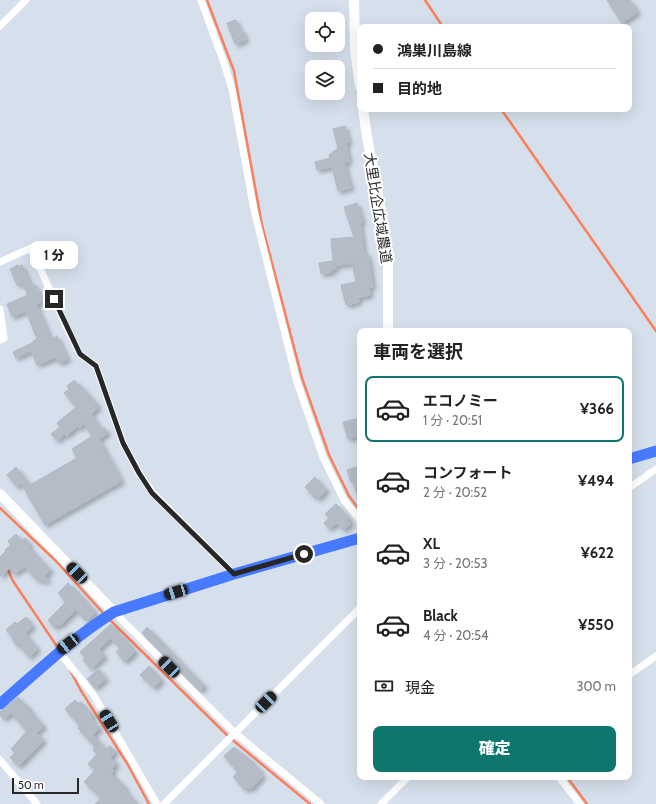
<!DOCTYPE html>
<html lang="ja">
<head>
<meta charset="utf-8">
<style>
	body { margin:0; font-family:Cabin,"Noto Sans JP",sans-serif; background:#f6f6f6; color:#222; height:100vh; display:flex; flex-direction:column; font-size:15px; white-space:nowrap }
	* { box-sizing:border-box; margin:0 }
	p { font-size:13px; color:#767676 }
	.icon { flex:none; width:22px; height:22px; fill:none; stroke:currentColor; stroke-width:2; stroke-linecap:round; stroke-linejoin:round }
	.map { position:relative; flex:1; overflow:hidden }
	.sheet { position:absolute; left:357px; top:328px; width:275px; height:452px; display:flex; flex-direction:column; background:#fff; border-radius:8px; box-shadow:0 4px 16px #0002 }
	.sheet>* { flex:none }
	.banner { position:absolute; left:357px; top:24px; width:275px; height:88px; border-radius:8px; box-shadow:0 4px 16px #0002; display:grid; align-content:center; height:88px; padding:0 16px; background:#fff }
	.fabs { position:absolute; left:305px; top:12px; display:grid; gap:8px }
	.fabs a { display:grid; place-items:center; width:40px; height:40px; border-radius:8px; background:#fff; box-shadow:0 4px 16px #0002; font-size:20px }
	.scale { position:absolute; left:12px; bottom:10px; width:67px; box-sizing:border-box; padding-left:4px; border:2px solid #272727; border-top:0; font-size:11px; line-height:14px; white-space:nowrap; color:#272727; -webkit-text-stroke:3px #fff; paint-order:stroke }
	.end { position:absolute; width:18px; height:18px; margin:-9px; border:5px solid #272727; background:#fff; box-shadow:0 0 0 2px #fff }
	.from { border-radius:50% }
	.bubble { position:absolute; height:28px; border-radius:8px; background:#fff; box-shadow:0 4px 16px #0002; font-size:13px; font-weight:800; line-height:28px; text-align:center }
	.car { position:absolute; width:12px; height:24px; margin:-12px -6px; border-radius:5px; box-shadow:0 0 3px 1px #0007; background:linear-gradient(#222 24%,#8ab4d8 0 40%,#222 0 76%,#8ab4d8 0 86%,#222 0) }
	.banner b { display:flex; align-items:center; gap:14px; height:38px; font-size:15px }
	.banner b+b { border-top:1px solid #e0e0e0 }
	.banner i { width:10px; height:10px; background:#222 }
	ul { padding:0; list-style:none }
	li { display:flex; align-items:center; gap:12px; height:66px; margin:0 8px 6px; padding:0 8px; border:2px solid transparent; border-radius:8px }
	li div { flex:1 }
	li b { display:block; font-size:15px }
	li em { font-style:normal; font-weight:800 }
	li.active { border-color:#0f766e }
	li>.icon { width:36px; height:36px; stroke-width:1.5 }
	h2 { padding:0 16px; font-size:18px; line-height:48px }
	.pay { display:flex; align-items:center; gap:10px; height:44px; padding:0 16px; font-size:15px }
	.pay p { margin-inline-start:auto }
	.primary-button { display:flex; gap:8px; margin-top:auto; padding:8px 16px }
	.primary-button a { flex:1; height:46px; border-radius:8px; background:#0f766e; color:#fff; font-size:16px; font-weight:800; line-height:46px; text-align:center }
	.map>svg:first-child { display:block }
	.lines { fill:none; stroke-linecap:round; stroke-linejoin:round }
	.stream { stroke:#fa805c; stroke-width:2.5 }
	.building { fill:#b6bcc6; stroke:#b0b9c6; filter:url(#shadow) }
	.street { stroke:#fff; stroke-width:7 }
	.secondary { stroke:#fff; stroke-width:10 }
	.primary { stroke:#487aff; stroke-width:11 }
	.route { stroke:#272727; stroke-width:5 }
	.labels { text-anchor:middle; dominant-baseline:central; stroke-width:4; stroke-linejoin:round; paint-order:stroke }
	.street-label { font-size:14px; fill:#272727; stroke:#fff }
</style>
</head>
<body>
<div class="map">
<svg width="656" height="804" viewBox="0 0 656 804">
	<defs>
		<filter id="shadow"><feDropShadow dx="3" dy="3" stdDeviation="2" flood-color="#0004"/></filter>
	</defs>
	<rect width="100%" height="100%" fill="#d6e0ec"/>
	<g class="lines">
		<path class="stream" d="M207,0L234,71L262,225L302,378L329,455L349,496L360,511
			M425,0L443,27
			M501,109L656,331
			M0,508L56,561L104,614
			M7,568L13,581L58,648
			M109,619L229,737L310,804
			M70,670L80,689L128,765L149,804
			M567,777L587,804"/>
	</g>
	<path class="building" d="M607,0H630L638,12L622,23Z
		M236,20L240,31L242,30L246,40L235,44L227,23Z
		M345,126L349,142L346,143L349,162L344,163L351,188L338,191L332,167L317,170L315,162L330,158L329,155L338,148L333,129Z
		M357,203L363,222H360L364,254H368L373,287H369L370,295L358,298L359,302L346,305L341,285L356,282L352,263L335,266L336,269L331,270L332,272L321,274L319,263L333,261L331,239L354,237L344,207Z
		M18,265V267L22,265L31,286L36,285L42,302L36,304L51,339L57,336L68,359L59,363L56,357L37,365L31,351L16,358L13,352L34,342L33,341L37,339L26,311L12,317L7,304L28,295L22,283L17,285L10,269Z
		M74,380L78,385L79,384L98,405L97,406L98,408L91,414L101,429L104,427L108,433L99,439L122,481L45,525L21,483L17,487L7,475L16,467L30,485L77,458L72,449L92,436L84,424L79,428L78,426L66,436L65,434L57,441L51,434L60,427L57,423L76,407L64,393L69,389L67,386Z
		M360,418V435L348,439L343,422Z
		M359,466L360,471V498H358L353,481L351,482L347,470Z
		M315,477L327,490L318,499L315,496L314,497L305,487Z
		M336,504L350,519L348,521L351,524L343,530L337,523L329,529L324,523L329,518L325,514Z
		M16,534L22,541L25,538L30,544L28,546L51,570L45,576L49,581L37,580L25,567L14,574L10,568L0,577V557L6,551L5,550L11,545L8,541Z
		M68,583L72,588L73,587L96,612L86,621L76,610L60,626L58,624L55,628L48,620L66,602L58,593Z
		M26,617L33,626L25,633L38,649L29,657L19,645L17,646L12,639L13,638L6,630L15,622L17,624Z
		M111,624L136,651L125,662L116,652L120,649L111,638L99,649L105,656L91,669L83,660L85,658L80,652Z
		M147,627L205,686L200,691L142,633Z
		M149,666L162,680L154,688L140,675Z
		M99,669L106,679L95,688L87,679Z
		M18,697L25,705L26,704L31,710L30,711L44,726L36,733L44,740L19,766L10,758L15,753L11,749L27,731L11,713L4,719L0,715V712Z
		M75,700L77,703L78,702L80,704L81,702L93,715L91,718L100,728L93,735L106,749L110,746L116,752L110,757L117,764L112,769L114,771L111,773L127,789L125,790L138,804H95L101,798L84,782L95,770L88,764L97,754L93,750L95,747L78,728L80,726L65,709Z
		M234,747L241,754L242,753L249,760L250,759L261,771L260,772L263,776L250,790L248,787L245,790L233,777L238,772L224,756Z"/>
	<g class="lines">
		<path class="street" d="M201,0L224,63L232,89L254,210L297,382L323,457L344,500L360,520
			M0,26L26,0
			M0,262L31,248L65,324L80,354L96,366L123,443L139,473L153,493L234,574
			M0,309L4,338L0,340
			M629,488L656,469
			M114,612L235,733L321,804
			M59,652L93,694L157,804
			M629,675L656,656
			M0,760L37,804
			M559,777L580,804
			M164,804L360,608
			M381,804L408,777"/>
		<path class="secondary" d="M354,0L355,49L360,86
			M363,109L367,137L384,227L388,257V331
			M0,494L114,612"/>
		<path class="primary" d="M629,459L656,451
			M0,704C37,672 72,638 114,612L234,574L360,538"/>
	</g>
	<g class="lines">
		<path class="route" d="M54,299L80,354L96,366L123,443L139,473L152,493L234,574L304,554"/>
	</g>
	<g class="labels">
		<g class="street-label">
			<text transform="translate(378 208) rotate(81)">大里比企広域農道</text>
		</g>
	</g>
</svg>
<div class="fabs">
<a><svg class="icon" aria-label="locate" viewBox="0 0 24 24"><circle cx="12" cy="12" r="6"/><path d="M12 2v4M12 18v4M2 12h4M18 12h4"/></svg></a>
<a><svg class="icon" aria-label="layers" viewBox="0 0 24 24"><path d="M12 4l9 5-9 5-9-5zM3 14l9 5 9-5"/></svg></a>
</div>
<div class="scale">50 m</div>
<i class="end from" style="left:304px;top:554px"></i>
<i class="end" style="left:54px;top:299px"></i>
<div class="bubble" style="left:30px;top:241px;width:48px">1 分</div>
<i class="car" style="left:77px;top:573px;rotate:316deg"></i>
<i class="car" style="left:176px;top:592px;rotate:254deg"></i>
<i class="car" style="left:68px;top:644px;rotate:232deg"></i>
<i class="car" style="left:169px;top:667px;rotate:315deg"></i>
<i class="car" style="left:266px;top:702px;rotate:45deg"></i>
<i class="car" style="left:109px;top:721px;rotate:328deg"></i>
<div class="banner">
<b><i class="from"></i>鴻巣川島線</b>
<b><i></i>目的地</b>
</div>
<section class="sheet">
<h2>車両を選択</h2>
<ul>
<li class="active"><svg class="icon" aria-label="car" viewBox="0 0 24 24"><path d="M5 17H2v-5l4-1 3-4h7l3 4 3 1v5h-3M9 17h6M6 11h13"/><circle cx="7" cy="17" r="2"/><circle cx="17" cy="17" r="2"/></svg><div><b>エコノミー</b><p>1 分 · 20:51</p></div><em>¥366</em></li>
<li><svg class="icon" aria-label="car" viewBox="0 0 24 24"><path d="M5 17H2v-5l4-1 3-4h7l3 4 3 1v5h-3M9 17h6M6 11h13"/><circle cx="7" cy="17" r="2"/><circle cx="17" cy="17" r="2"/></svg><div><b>コンフォート</b><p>2 分 · 20:52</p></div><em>¥494</em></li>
<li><svg class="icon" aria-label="car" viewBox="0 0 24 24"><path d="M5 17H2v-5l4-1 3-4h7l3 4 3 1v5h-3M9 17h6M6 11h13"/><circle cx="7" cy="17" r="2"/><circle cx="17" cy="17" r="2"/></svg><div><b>XL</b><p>3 分 · 20:53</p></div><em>¥622</em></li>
<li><svg class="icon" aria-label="car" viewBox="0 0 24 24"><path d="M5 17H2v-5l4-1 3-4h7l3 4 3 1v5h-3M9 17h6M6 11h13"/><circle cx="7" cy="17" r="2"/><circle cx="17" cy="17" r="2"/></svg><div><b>Black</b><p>4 分 · 20:54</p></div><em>¥550</em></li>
</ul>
<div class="pay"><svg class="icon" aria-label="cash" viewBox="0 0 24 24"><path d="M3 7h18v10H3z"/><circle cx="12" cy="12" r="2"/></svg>現金<p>300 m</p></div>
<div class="primary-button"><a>確定</a></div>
</section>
</div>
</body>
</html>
